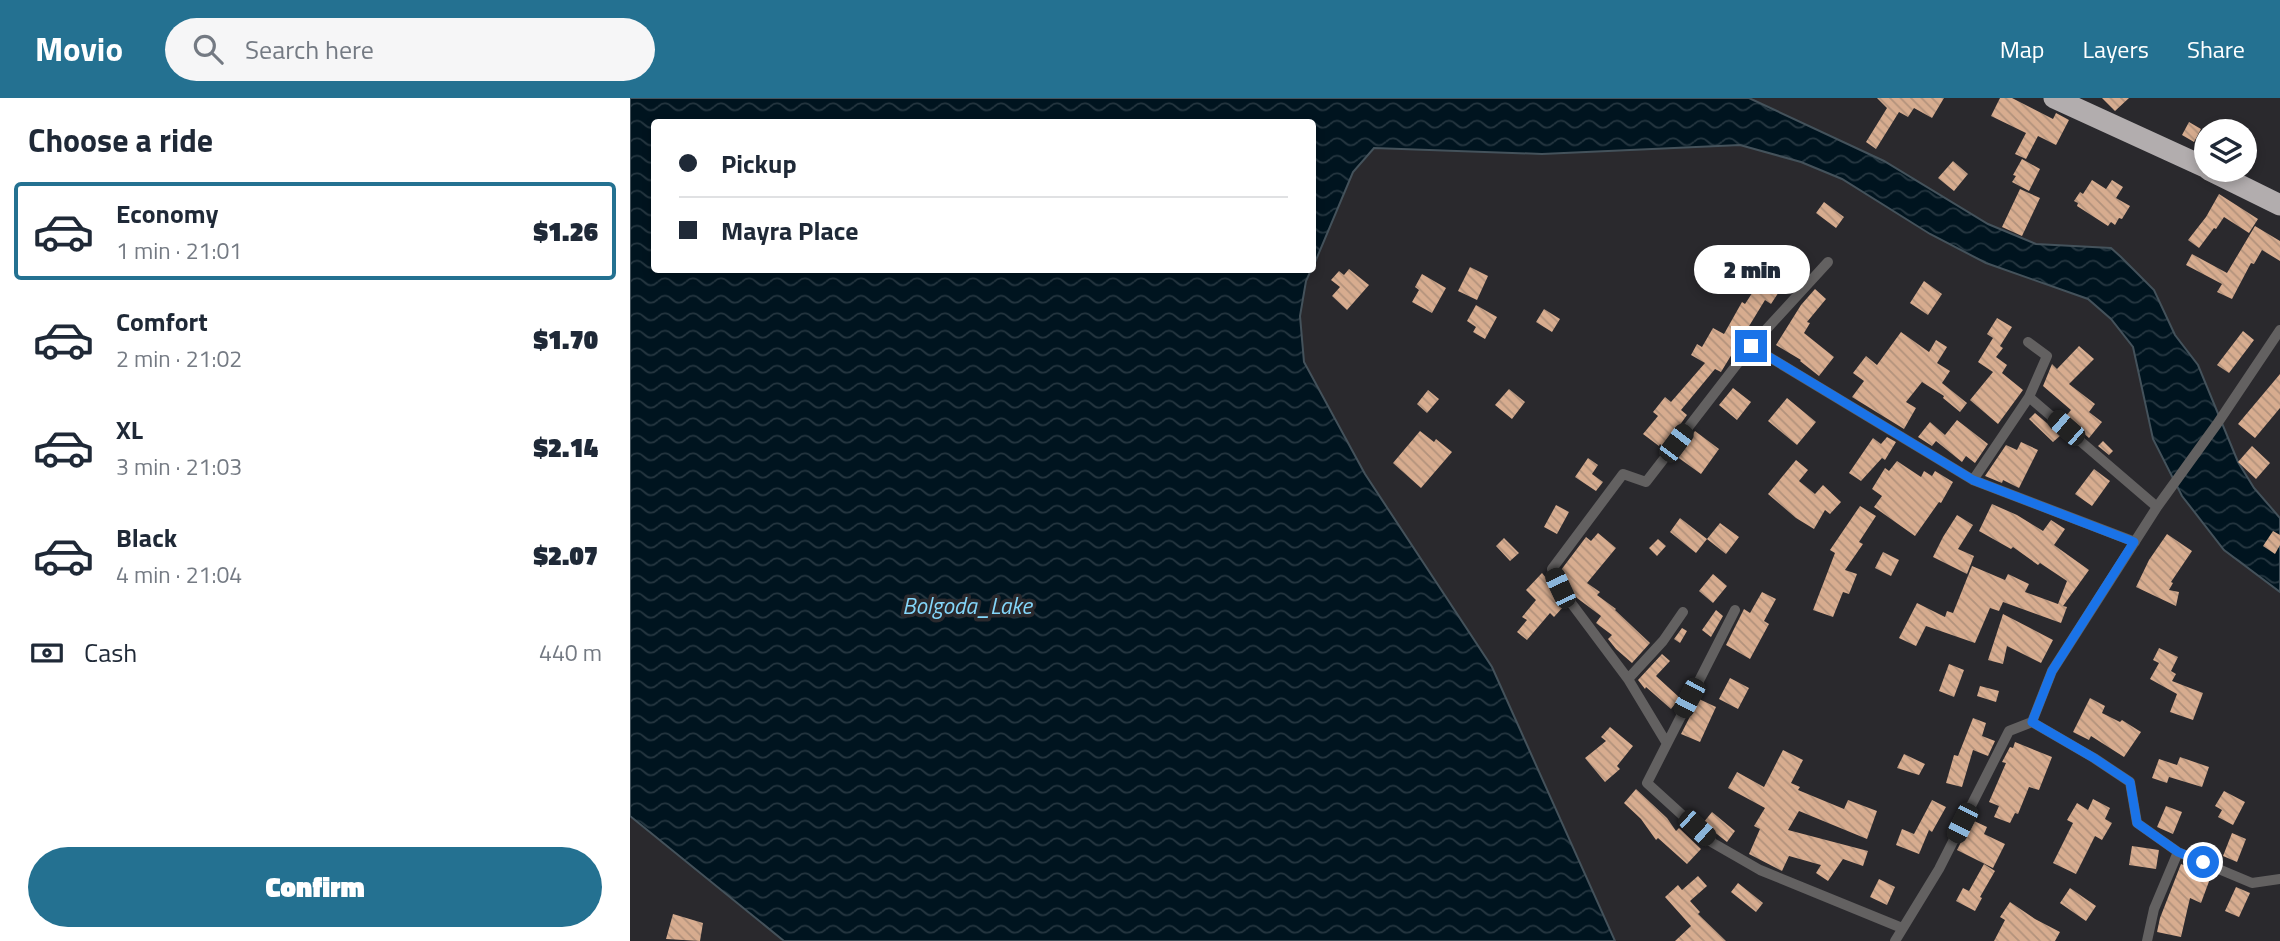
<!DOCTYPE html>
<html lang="en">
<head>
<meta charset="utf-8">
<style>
	body { margin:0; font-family:"Titillium Web",sans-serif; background:#f6f6f7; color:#1f2937; height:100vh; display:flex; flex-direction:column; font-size:26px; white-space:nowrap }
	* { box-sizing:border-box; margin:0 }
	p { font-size:23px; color:#747a83 }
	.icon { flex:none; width:38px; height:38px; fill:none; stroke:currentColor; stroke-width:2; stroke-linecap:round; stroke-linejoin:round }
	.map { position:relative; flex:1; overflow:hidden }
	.side { display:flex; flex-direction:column; background:#fff; width:630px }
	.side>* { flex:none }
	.guide { position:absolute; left:21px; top:21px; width:665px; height:154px; border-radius:7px; box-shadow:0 4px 10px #0003; display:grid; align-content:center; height:154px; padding:0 28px; background:#fff }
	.buttons { position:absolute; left:1564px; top:21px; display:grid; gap:14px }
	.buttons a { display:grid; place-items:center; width:63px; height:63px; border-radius:50%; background:#fff; box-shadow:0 4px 10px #0003; font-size:35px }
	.end { position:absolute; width:32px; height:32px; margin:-16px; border:9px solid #1a73e8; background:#fff; box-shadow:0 0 0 4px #fff }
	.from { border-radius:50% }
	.bubble { position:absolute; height:49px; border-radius:24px; background:#fff; box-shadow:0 4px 10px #0003; font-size:23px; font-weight:800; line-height:49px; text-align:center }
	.car { position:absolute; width:21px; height:42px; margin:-21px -10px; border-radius:9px; box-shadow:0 0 5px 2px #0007; background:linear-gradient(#222 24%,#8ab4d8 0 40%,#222 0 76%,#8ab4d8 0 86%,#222 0) }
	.guide b { display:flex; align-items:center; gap:24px; height:66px; font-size:26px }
	.guide b+b { border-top:2px solid #e0e1e3 }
	.guide i { width:18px; height:18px; background:#1f2937 }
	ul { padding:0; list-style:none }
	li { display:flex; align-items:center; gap:21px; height:98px; margin:0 14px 10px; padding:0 14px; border:4px solid transparent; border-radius:7px }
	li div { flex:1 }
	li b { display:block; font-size:26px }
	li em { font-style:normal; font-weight:800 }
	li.on { border-color:#247191 }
	li>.icon { width:63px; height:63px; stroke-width:1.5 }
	h2 { padding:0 28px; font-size:32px; line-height:84px }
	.pay { display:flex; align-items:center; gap:18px; height:77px; padding:0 28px; font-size:26px }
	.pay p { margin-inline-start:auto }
	.action { display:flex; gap:14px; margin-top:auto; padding:14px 28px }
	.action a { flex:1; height:80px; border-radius:42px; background:#247191; color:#fff; font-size:28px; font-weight:800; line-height:80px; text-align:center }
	header { display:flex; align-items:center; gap:42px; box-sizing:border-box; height:98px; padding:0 35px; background:#247191; color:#fff }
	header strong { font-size:33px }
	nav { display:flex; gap:38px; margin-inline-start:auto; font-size:24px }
	.search { width:490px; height:63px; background:#f6f6f7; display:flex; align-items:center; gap:18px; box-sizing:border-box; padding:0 24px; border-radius:38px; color:#747a83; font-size:26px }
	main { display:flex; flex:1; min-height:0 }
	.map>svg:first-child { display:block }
	.water { fill:url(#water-waves); stroke:#44525b; stroke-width:2 }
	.building { fill:url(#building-back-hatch) }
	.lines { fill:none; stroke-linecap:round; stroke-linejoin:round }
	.street { stroke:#636161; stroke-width:10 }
	.highway { stroke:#b2adae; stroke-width:21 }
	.route { stroke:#1a73e8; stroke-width:9 }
	.labels { text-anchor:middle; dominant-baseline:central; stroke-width:7; stroke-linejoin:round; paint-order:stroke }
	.water-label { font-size:23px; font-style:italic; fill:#84d6fa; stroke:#2a292d }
</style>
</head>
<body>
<header>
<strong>Movio</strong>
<div class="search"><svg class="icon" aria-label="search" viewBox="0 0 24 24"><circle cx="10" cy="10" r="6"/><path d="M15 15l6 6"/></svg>Search here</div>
<nav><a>Map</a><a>Layers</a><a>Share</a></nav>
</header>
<main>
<section class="side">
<h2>Choose a ride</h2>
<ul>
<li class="on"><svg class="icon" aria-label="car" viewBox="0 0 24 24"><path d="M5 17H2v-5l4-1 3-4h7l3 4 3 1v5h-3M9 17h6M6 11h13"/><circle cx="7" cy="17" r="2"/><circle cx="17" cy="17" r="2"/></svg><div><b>Economy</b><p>1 min · 21:01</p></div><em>$1.26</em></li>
<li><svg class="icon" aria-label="car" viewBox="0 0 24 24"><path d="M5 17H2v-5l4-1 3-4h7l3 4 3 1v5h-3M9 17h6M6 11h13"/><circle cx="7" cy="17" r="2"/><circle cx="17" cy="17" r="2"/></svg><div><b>Comfort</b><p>2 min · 21:02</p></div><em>$1.70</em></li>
<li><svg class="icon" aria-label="car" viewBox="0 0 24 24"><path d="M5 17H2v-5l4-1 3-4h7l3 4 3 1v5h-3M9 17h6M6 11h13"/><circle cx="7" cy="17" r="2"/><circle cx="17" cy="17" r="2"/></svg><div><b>XL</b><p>3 min · 21:03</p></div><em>$2.14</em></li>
<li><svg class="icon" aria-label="car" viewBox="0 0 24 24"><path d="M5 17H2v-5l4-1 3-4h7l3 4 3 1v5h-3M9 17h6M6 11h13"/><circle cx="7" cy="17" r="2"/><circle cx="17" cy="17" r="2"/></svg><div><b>Black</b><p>4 min · 21:04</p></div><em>$2.07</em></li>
</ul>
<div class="pay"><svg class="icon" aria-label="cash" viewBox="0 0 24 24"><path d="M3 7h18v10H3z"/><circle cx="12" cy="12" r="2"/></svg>Cash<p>440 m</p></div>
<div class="action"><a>Confirm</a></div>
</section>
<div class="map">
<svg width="1650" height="843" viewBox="0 0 1650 843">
	<defs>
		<pattern id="water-waves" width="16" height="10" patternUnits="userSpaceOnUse" patternTransform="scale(1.75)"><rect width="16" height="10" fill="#00141f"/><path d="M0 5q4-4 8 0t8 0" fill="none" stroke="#253640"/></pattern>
		<pattern id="building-back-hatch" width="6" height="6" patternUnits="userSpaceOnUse" patternTransform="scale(1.75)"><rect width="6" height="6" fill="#d7ac8f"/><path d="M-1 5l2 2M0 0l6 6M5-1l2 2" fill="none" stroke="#b2927c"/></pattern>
	</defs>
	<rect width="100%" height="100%" fill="#2a292d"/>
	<path class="water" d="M0,0H1119L1254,63L1358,126L1406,146L1481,150L1491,159L1524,192L1545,237L1568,267L1608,364L1624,390L1650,420V494L1594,452L1552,398L1523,341L1503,249L1481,221L1458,201L1356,165L1300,136L1212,81L1171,64L1110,47L912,56L744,50L723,74L683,169L682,24H24V172H681L676,183L670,218L674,264L735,376L862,569L985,843H154L0,718Z"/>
	<path class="building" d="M1247,0H1314L1302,20L1284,10L1278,19L1269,14L1246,51L1236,44L1257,10Z
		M1370,0H1382L1423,21L1426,15L1439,22L1426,47L1408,38L1396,61L1385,56L1396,35L1361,18Z
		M1472,0H1499L1485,13Z
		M1559,24L1571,31L1564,44L1552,37Z
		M1392,61L1410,71L1399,93L1382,84L1386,78L1383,77Z
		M1323,63L1338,76L1324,93L1308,80Z
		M1462,82L1476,91L1482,82L1493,89L1486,100L1500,108L1492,121L1489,120L1485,127L1481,124L1478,128L1447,108L1448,105L1444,103L1450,94L1453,96Z
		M1390,91L1410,100L1392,138L1372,129Z
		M1589,96L1628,121L1619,135L1594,119L1586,131L1584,130L1569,150L1558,142L1576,119Z
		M1194,104L1214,119L1206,130L1186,115Z
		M1625,128L1650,143V163L1632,152L1624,166L1621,165L1602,201L1587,194L1592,186L1556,167L1562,156L1597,175Z
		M1147,157L1165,169L1141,206L1135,202L1091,274L1085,271L1051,312L1057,317L1052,324L1033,349L1030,346L1029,348L1013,336L1028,318L1023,314L1035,299L1041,304L1075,265L1061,257L1067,246L1072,249L1083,230L1094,236L1112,204L1115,206Z
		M840,169L858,178L847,202L828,193Z
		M719,171L739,187L717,212L702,198L710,189L701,182L709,173L714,177Z
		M792,176L816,190L802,215L782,204L789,192L785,189Z
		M1294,183L1312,196L1298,217L1280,205Z
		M1185,191L1196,201L1177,224L1180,225L1174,235L1204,259L1189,278L1170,263L1171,262L1146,247L1171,207Z
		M846,207L867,219L855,241L843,234L846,229L837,223Z
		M914,211L930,221L922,234L906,224Z
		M1367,220L1382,229L1370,248L1373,250L1366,259L1377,267L1372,275L1393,292L1368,326L1340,302L1363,274L1348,264L1363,240L1357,236Z
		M1613,233L1624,242L1599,275L1587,267Z
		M1271,234L1299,254L1306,242L1317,249L1307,265L1320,273L1312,285L1337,305L1330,314L1313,300L1314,298L1292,284L1276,304L1286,310L1274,331L1222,299L1234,283L1223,275L1236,258L1247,267Z
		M1449,248L1464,261L1439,286L1465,306L1459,314L1472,324L1459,340L1435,319L1441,312L1413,288L1422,266L1427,271Z
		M1650,276V310L1625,340L1608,326Z
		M1103,290L1121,304L1107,322L1089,307Z
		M879,291L895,304L882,321L865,307Z
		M798,292L809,301L797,315L787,306Z
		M1157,300L1186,324L1167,347L1138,323Z
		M1405,315L1431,337L1423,344L1399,321Z
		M1327,322L1358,346L1345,365L1336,358L1332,364L1306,343L1302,348L1288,339L1300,324L1315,337Z
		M790,333L804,344L806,341L822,354L791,390L763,365Z
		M1065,333L1089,351L1071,376L1046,358Z
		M1257,339L1266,344L1255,362L1252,360L1231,383L1219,375L1243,340L1251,346Z
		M1473,343L1483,353L1479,357L1468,348Z
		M1391,344L1408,352L1389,390L1373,382L1372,385L1355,378L1376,347L1387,352Z
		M1622,348L1640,365L1626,381L1608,364Z
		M958,360L968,367L962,376L973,384L966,393L945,379Z
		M1166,362L1178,372L1169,383L1185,396L1193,387L1211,404L1200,416L1195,412L1184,431L1166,420L1138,396Z
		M1267,363L1291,379L1294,373L1302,378L1305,373L1323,384L1311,405L1309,404L1285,438L1244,409L1252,398L1242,391L1255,370L1259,373Z
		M1464,371L1480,383L1462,408L1445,396Z
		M1362,406L1387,417L1413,433L1421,422L1435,431L1424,447L1459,472L1433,508L1437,509L1431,525L1373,504L1369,513L1360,510L1345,545L1296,528L1286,548L1269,540L1287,505L1315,519L1317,513L1323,515L1342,468L1375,482L1378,476L1399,486L1395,494L1428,506L1437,483L1410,465L1408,467L1383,449L1381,451L1349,433Z
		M926,407L939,414L927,436L914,429Z
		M1230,408L1246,418L1229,444L1233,446L1215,472L1227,476L1219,496L1213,494L1203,519L1183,512L1205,455L1200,452Z
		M1327,417L1343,427L1328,451L1344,458L1337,476L1303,459L1313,439Z
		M1050,420L1077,441L1066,455L1040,434Z
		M1090,425L1109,439L1096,456L1077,441Z
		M1643,433L1650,437V447L1645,456L1633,448Z
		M968,435L986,450L957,485L970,494L967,497L986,511L985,512L1020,545L1002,565L986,551L978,541L982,537L966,525L971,518L947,500L937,486L931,472L956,439L961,443Z
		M1537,436L1562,453L1541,484L1543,485L1539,492L1549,494L1546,508L1506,489L1519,462Z
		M874,440L889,455L880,463L866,448Z
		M1028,441L1036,448L1027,458L1019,450Z
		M1253,454L1269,462L1261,478L1245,470Z
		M912,475L917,481L924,494L934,508L924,519L920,515L897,542L887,534L897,522L892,519L906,502L896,492Z
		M1083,476L1097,488L1083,505L1069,493Z
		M1132,494L1146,501L1134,523L1139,526L1120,561L1096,547L1114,511L1120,515Z
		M1086,512L1093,518L1081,539L1072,532Z
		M1373,516L1423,542L1411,565L1377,548L1373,566L1358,562Z
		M1052,530L1057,533L1050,545L1044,541Z
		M1529,550L1548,559L1541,573L1546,576L1542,583L1573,595L1563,622L1540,614L1547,596L1520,581L1529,565L1523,562Z
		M1032,556L1040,563L1026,578L1050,600L1041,611L1016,589L1015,591L1008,582Z
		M1319,566L1334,572L1324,599L1309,593Z
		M1100,580L1119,590L1108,611L1089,601Z
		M1350,588L1369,593L1366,604L1347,598Z
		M1460,600L1475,608L1472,615L1490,624L1492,622L1511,634L1494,659L1461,638L1459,642L1443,634Z
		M1069,601L1086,609L1070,644L1051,636Z
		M1343,620L1356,625L1352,638L1365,643L1358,658L1343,652L1332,689L1316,685L1324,657L1328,658Z
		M980,629L1003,648L987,668L990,671L975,684L955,660L976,643L971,639Z
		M1385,644L1422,659L1409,692L1399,689L1388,716L1385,715L1380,725L1364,719L1369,708L1359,704L1376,665L1372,664L1380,649L1383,650Z
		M1153,652L1173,662L1161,685L1170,689L1168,692L1214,711L1218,702L1247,713L1237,741L1169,713L1158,732L1238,753L1233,768L1213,761L1198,783L1186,775L1191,767L1159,758L1152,773L1119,756L1130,731L1124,728L1135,710L1098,690L1107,674L1134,689Z
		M1274,656L1295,666L1289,677L1267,670Z
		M1550,659L1579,669L1572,689L1539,679L1537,685L1522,680L1529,661L1547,667Z
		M1006,691L1037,720L1046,733L1049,730L1071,751L1057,766L1028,740L1026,742L1011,721L994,705Z
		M1594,693L1615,704L1603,727L1588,719L1592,712L1585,708Z
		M1463,701L1480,710L1475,721L1482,725L1472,742L1465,738L1446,776L1423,765L1443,725L1437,722L1447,705L1458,712Z
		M1302,702L1316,709L1302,734L1299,732L1289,756L1266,747L1272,731L1284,736Z
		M1536,708L1552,714L1543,736L1527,729Z
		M1082,714L1105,733L1097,744L1073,725Z
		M1342,722L1357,729L1354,736L1375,746L1363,770L1327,752Z
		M1602,735L1616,741L1607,764L1593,758Z
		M1502,748L1529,752L1526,771L1499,767Z
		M1354,766L1365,773L1350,799L1352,800L1345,813L1326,803L1333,790L1339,793Z
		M1551,766L1581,778L1571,805L1560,800L1551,839L1527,834L1530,820Z
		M1068,778L1077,788L1060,803L1070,814L1068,816L1096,843H1045L1061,828L1035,799L1048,787L1052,792Z
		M1249,781L1265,789L1257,807L1240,799Z
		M1108,785L1133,805L1126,814L1101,794Z
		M1606,789L1620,795L1609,819L1595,813Z
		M1440,790L1466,808L1456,823L1430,805Z
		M1380,804L1405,821L1430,834L1425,843H1364L1375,822L1370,819Z
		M43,816L73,825L70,843L36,841Z"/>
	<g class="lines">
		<path class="street" d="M1398,244L1417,258L1399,299L1527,409
			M1121,248L1343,382L1505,444
			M1343,382L1399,299
			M1105,512L1017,685L1083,745L1130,772L1272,830
			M998,581L1033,543L1053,514
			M1402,624L1464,660L1500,684L1507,725L1548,754L1622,785L1650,781
			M1036,644L998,581L930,490L922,471L993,376L1016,384L1121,248L1198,164
			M1265,843L1309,771L1379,633L1402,624L1422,573L1527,409L1587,326L1650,232
			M1517,843L1524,811L1548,754"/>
		<path class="highway" d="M1424,0L1577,70
			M1579,72L1650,107"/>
	</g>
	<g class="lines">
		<path class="route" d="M1121,248L1343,382L1504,444L1422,573L1402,624L1464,660L1500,684L1507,725L1548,754L1573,764"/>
	</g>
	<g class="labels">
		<g class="water-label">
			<text x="337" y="507">Bolgoda_Lake</text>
		</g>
	</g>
</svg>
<div class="buttons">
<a><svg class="icon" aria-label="layers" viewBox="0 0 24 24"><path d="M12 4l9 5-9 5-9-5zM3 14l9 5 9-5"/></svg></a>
</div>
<i class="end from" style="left:1573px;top:764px"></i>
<i class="end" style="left:1121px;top:248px"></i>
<div class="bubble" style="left:1064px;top:147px;width:116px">2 min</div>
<i class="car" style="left:1436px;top:330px;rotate:311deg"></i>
<i class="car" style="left:1046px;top:345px;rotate:37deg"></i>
<i class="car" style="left:930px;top:490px;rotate:335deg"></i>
<i class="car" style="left:1059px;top:600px;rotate:208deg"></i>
<i class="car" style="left:1332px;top:725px;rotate:207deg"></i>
<i class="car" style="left:1067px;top:730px;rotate:132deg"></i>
<div class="guide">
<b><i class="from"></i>Pickup</b>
<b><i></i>Mayra Place</b>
</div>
</div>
</main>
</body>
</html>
